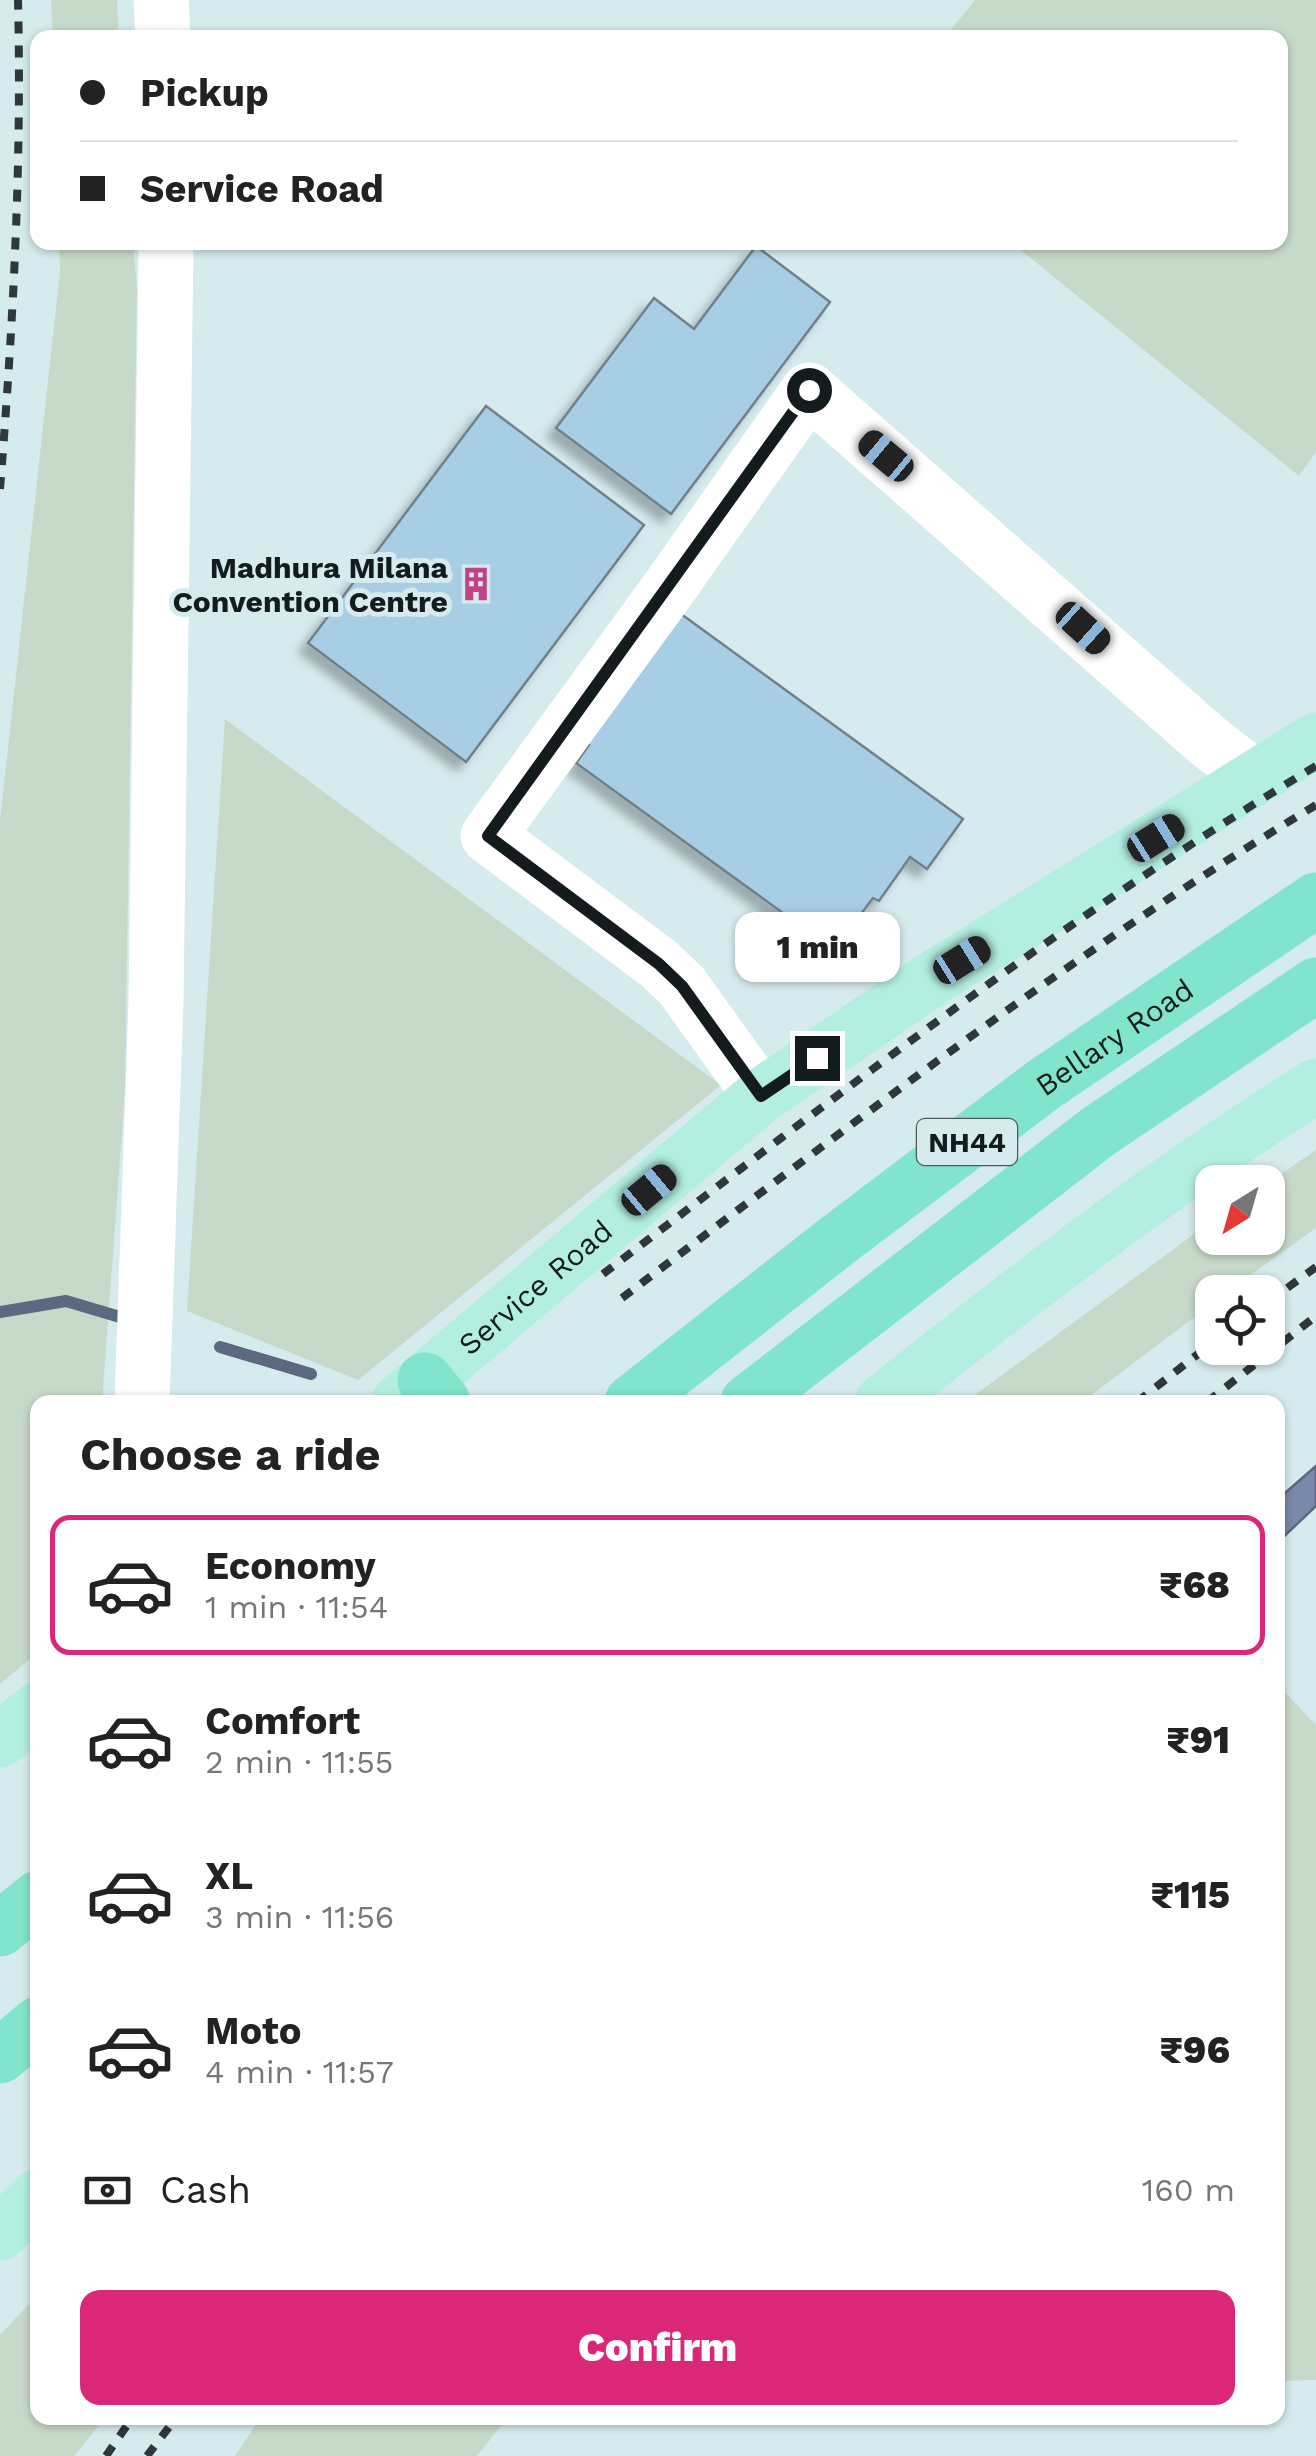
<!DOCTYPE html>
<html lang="en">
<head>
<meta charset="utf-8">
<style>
	body { margin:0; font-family:"Work Sans",sans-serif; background:#f6f6f6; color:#222; height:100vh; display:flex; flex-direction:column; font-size:38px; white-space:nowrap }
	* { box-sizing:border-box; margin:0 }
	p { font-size:32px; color:#767676 }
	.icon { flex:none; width:55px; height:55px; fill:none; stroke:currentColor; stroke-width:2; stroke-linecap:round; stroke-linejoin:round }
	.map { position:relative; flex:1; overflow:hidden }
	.side { position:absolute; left:30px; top:1395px; width:1255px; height:1030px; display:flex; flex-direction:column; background:#fff; border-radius:20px; box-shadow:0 2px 8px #0004 }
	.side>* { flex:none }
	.banner { position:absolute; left:30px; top:30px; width:1258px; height:220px; border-radius:20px; box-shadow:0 2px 8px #0004; display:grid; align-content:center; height:220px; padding:0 50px; background:#fff }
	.needle { width:65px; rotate:217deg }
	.controls { position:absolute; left:1195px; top:1165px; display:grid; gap:20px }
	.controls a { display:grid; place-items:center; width:90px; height:90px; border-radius:20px; background:#fff; box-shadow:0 2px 8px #0004; font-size:50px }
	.end { position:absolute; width:45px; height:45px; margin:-22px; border:12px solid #141b1c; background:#fff; box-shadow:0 0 0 5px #fff }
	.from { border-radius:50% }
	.bubble { position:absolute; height:70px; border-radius:20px; background:#fff; box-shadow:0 2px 8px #0004; font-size:32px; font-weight:800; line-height:70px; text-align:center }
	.car { position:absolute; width:30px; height:60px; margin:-30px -15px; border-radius:12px; box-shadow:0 0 8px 2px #0007; background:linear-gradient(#222 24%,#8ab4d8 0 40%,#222 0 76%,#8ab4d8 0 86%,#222 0) }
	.banner b { display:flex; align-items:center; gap:35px; height:95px; font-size:38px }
	.banner b+b { border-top:2px solid #e0e0e0 }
	.banner i { width:25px; height:25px; background:#222 }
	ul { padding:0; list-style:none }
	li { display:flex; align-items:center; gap:30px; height:140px; margin:0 20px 15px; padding:0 30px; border:5px solid transparent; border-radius:20px }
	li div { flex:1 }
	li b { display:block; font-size:38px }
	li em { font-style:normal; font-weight:800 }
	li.active { border-color:#db2777 }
	li>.icon { width:90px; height:90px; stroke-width:1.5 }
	h2 { padding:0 50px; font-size:45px; line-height:120px }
	.pay { display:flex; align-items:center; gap:25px; height:110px; padding:0 50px; font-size:38px }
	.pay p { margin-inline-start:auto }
	.primary-button { display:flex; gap:20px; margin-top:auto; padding:20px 50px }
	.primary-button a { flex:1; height:115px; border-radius:20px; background:#db2777; color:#fff; font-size:40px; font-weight:800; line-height:115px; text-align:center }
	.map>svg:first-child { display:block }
	.green { fill:#c7dac9 }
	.water { fill:#7989a9; stroke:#5b687f; stroke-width:2.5 }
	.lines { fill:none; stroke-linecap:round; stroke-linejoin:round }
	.stream { stroke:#5b687f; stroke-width:12 }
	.building { fill:#a8cee5; stroke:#718089; stroke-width:2.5; filter:url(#shadow) }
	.minor { stroke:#fff; stroke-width:55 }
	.major { stroke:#b3efe1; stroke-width:55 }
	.highway { stroke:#81e4cd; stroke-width:55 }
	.rail { stroke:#2e3739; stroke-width:8; stroke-dasharray:12 12; stroke-linecap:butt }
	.route { stroke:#141b1c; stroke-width:12 }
	.labels { text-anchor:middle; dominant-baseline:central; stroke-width:10; stroke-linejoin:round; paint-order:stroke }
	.shield { fill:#d6ebee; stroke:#4e595b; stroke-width:2.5 }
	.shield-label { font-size:28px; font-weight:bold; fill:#141b1c }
	.poi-label { font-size:30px; font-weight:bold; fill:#141b1c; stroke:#d6ebee; text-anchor:end }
	.street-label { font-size:30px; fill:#141b1c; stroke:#d6ebee }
</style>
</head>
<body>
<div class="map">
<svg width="1316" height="2456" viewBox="0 0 1316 2456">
	<defs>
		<filter id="shadow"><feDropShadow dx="-9" dy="9" stdDeviation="5" flood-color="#0004"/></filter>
	</defs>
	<rect width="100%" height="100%" fill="#d6ebee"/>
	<path class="green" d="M51,0H117L119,37H53Z
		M975,0H1316V452L1299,476L1012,243L1280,242V38L945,37Z
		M59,243H133L137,288L125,1091L102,1402H38L37,1653L0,1684V821L60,271Z
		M225,719L721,1085L358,1380L187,1311Z
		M1316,1150V1228L1227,1292H1212V1304L1082,1402H965L1212,1221V1238H1268V1183Z
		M1278,1685L1316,1725V2380L1278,2381Z
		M37,2295L38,2418H105L74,2456H0V2335Z
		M260,2418H507L477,2456H235Z"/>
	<path class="water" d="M1316,1466V1506L1278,1542V1499Z"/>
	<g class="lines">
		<path class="stream" d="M0,1312L66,1301L130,1320
			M220,1347L311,1374"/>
	</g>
	<path class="building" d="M756,246L830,302L671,514L556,428L654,298L694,329Z
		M486,406L644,525L466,762L308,643Z
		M666,603L963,819L927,869L910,857L879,901L873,898L834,950L576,763L589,745L572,732Z"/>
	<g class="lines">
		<path class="minor" d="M161,0L163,38
			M761,1096L682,986L659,964L488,836L664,595L809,390L1208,741L1254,777
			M142,1402L156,1002L166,242"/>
		<g class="major">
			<path id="s1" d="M399,1402L761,1096L929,981L1316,740"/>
			<path d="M882,1402C1023,1290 1164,1181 1316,1086"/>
			<path d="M0,1740L38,1709"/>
			<path d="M0,2233L38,2196"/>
		</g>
		<g class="highway">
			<path d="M425,1380L443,1402"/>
			<path id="s2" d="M632,1402L838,1240L1043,1085L1316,900"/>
			<path d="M748,1402L1099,1131L1316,985"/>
			<path d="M0,1929L38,1898"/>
			<path d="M0,2056L38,2024"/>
		</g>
		<path class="rail" d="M0,489C13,326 22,163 18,0
			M603,1274C835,1097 1065,917 1316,766
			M622,1298C848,1127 1073,952 1316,805
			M1268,1302L1316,1267
			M1137,1402L1212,1343
			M1207,1402L1316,1316
			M106,2456L132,2418
			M147,2456L176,2418"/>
	</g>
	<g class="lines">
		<path class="route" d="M809,390L488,836L659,964L682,986L761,1096L817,1058"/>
	</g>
	<defs>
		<g id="building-bare" transform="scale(2.7)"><path d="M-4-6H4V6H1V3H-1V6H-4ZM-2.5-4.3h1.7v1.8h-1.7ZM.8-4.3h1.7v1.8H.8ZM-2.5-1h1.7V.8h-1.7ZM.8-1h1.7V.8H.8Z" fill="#c44188" stroke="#d6ebee" stroke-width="2.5" paint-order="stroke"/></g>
	</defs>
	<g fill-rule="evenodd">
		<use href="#building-bare" x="476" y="584"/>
	</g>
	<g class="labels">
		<rect class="shield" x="917" y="1119" width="100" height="46" rx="8"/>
		<g class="shield-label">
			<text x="967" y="1142">NH44</text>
		</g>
		<g class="poi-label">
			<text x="448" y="567">Madhura Milana<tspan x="448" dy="34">Convention Centre</tspan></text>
		</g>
		<g class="street-label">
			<text stroke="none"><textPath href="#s2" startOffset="605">Bellary Road</textPath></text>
			<text stroke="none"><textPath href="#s1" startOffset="178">Service Road</textPath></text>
		</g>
	</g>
</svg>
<div class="controls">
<a><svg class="needle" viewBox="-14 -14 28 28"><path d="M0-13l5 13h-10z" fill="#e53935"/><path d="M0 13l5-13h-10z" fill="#767676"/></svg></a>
<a><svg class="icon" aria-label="locate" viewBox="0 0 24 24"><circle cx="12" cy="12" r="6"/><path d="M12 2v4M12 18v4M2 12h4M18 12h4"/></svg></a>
</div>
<i class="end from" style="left:809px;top:390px"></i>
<i class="end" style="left:817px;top:1058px"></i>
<div class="bubble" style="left:735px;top:912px;width:165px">1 min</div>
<i class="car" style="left:886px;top:456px;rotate:310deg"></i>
<i class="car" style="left:1083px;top:628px;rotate:132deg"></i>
<i class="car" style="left:1156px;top:838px;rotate:58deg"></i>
<i class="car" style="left:962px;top:960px;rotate:58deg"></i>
<i class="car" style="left:649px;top:1190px;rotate:50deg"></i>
<div class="banner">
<b><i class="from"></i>Pickup</b>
<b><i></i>Service Road</b>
</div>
<section class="side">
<h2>Choose a ride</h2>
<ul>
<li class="active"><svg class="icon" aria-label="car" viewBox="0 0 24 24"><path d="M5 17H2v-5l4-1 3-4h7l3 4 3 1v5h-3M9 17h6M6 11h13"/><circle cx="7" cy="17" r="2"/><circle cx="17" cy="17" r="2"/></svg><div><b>Economy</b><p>1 min · 11:54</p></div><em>₹68</em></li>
<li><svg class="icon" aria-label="car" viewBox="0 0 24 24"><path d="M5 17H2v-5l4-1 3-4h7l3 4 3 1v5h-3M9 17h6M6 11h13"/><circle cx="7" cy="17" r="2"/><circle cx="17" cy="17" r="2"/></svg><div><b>Comfort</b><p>2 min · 11:55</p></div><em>₹91</em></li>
<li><svg class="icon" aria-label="car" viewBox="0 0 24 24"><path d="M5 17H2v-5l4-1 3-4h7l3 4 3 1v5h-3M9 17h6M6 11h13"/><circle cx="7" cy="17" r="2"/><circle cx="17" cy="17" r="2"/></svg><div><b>XL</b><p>3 min · 11:56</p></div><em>₹115</em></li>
<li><svg class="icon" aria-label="car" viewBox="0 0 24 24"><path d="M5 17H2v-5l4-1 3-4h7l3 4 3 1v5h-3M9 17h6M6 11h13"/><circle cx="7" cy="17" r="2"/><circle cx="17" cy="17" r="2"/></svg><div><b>Moto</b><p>4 min · 11:57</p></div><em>₹96</em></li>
</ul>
<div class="pay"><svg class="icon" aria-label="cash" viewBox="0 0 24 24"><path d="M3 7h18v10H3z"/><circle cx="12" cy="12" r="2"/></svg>Cash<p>160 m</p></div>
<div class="primary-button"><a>Confirm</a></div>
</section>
</div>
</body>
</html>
